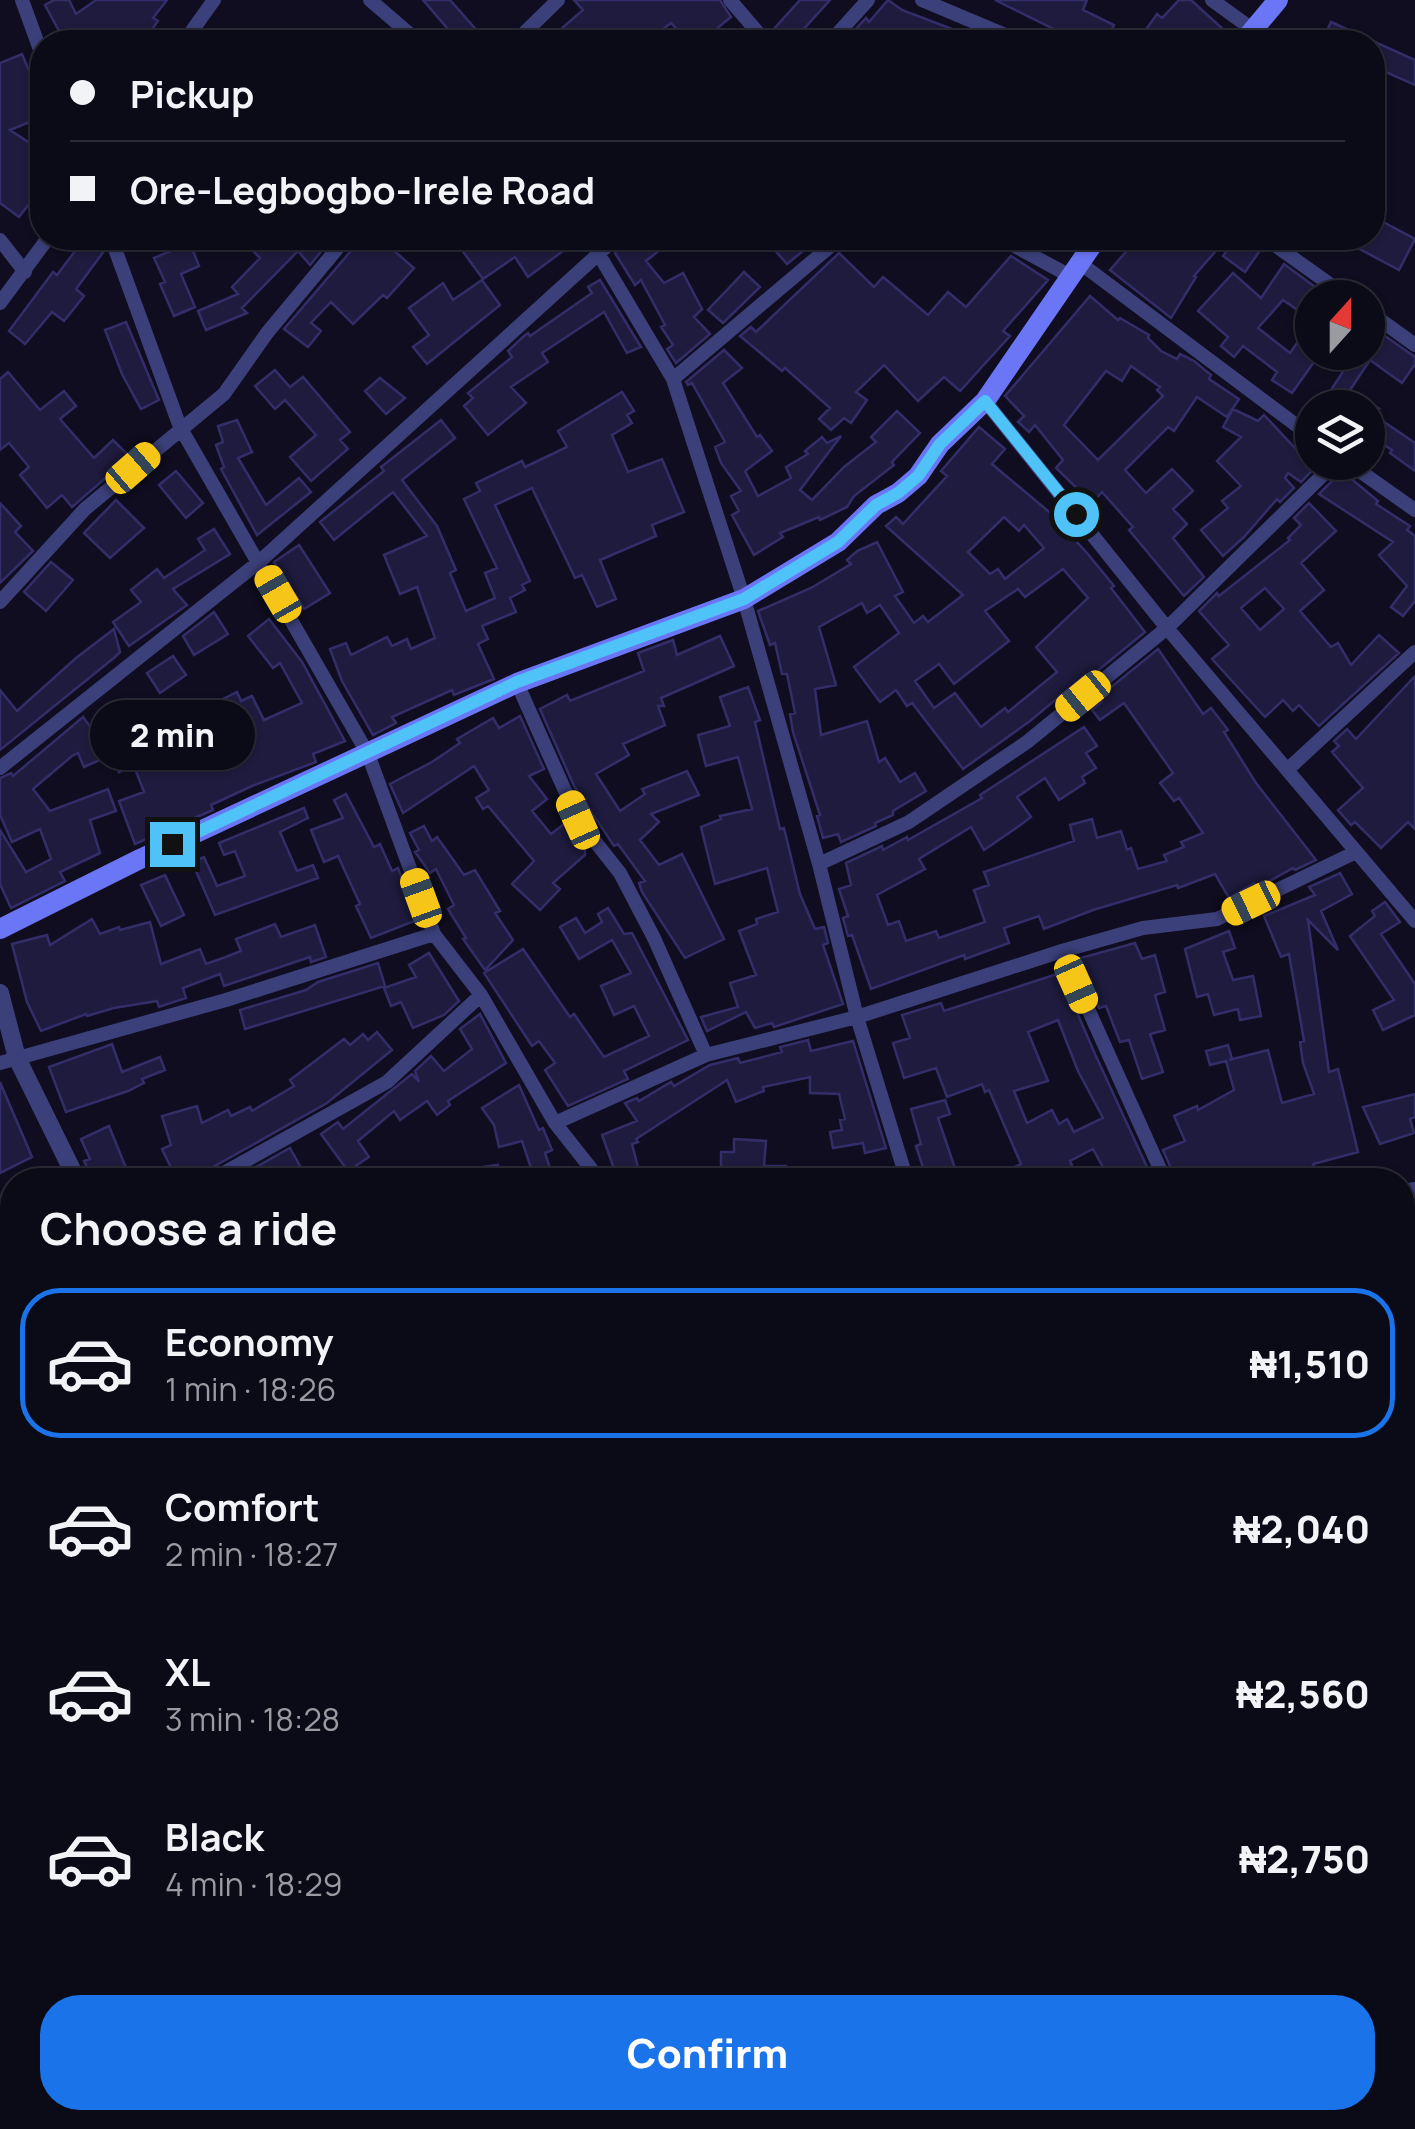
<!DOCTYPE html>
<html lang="en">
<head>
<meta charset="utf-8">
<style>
	body { margin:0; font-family:Manrope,sans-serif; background:#191824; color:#f1f3f6; height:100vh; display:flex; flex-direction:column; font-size:38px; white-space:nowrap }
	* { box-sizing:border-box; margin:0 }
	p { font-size:32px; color:#9a9aa1 }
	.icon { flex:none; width:55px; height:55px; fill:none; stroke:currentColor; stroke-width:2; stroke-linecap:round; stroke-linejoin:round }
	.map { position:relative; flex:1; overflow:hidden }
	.sheet { position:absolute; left:0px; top:1168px; width:1415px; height:962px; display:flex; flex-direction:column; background:#0b0a17; border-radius:40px 40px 0 0; box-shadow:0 2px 8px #0004,0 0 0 2px #2b2b36 }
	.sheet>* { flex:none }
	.banner { position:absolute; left:30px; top:30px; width:1355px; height:220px; border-radius:40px; box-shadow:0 2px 8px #0004,0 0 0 2px #2b2b36; display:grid; align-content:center; height:220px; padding:0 40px; background:#0b0a17 }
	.needle { width:65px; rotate:21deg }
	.fabs { position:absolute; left:1295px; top:280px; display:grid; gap:20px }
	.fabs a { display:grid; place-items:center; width:90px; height:90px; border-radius:50%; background:#0b0a17; box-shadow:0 2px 8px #0004,0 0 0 2px #2b2b36; font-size:50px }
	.end { position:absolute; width:45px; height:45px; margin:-22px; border:12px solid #4fc3f7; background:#111; box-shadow:0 0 0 5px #111 }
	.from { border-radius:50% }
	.bubble { position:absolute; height:70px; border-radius:35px; background:#0b0a17; box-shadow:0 2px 8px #0004,0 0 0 2px #2b2b36; font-size:32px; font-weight:800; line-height:70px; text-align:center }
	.car { position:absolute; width:30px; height:60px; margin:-30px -15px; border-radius:12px; box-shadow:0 0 8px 2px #0007; background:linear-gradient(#f5c518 24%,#345 0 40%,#f5c518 0 76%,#345 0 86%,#f5c518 0) }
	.banner b { display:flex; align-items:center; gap:35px; height:95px; font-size:38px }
	.banner b+b { border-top:2px solid #2b2b36 }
	.banner i { width:25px; height:25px; background:#f1f3f6 }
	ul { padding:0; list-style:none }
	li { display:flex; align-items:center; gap:30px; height:150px; margin:0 20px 15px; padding:0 20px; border:5px solid transparent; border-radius:40px }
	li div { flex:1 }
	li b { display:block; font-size:38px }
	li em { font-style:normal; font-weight:800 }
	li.current { border-color:#1a73e8 }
	li>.icon { width:90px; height:90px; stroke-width:1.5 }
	h2 { padding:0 40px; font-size:45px; line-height:120px }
	.primary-button { display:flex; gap:20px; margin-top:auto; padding:20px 40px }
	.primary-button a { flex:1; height:115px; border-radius:40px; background:#1a73e8; color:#fff; font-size:40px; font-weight:800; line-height:115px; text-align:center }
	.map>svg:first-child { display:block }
	.building { fill:#1e1b3e; stroke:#332e69; stroke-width:2.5; fill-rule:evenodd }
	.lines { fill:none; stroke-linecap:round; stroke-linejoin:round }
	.minor { stroke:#3b407b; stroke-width:14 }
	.tertiary { stroke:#3b407b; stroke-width:18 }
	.secondary { stroke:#6b76f6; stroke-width:20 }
	.route { stroke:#4fc3f7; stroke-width:12 }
</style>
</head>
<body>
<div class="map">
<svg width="1415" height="2129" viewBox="0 0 1415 2129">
	<rect width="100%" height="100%" fill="#0f0d1f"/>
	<path class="building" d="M54,0H69L76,14L96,0H167L153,18L158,21L143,42H65L45,5Z
		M423,0H450L487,42H459Z
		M574,0H720L731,17L700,42H688L671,23L646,42H632L626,36L619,42H546L583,10Z
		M800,0H830L792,42H787L773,30Z
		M888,0L902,10L986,42H934L899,29L886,42H844L866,18L869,22Z
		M995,0H1087L1083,10L1114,25L1112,29L1131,42H1091L1072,33L1070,37Z
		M1179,0H1191L1226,32L1219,42H1137L1157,14L1162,18Z
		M1331,22L1415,60V85L1372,66V42H1322Z
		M22,54L42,101V117L10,130L42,151V187L19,217L0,203V63Z
		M1372,216L1415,239L1399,270L1339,238H1372Z
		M85,238H100L104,251L76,289L84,296L64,321L52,312L25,344L9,331L53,272L57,275Z
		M240,238H323L328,243L310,265L298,251L242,308L247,313L206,330L198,311L238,294L232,287L260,258Z
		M362,238H403L392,249L414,268L387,298L383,295L353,324L331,302L311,323L321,331L308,347L284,329Z
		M453,238H528L533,245L543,238L579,239L528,277L515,257L483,279Z
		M629,238H675L646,261L664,283L683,273L702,309L694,317L710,334L676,363L667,349L673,345L661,327L665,325L641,280L635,285L615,253Z
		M781,238H819L787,264L771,246Z
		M1138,238H1212L1221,245L1194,276L1196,277L1171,318L1110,270Z
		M1236,238H1246L1261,249L1245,272L1223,256Z
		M190,243L199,266L181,274L195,307L174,316L160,284L165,282L154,258Z
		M839,253L874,287L883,277L928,315L948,292L966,307L1011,256L1048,280L1003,331L1010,336L960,391L944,377L918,401L884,365L856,392L867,400L851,423L844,418L831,430L819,419L830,408L785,368L782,371L740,336L751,327L756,332Z
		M1284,264L1330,298H1312V320L1283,300L1258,328L1290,353L1312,322V347L1306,356L1314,362L1292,393L1272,380L1277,372L1243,346L1234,357L1221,346L1228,337L1198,311L1233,273L1261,298Z
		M744,272L760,287L723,323L708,310Z
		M482,280L500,305L427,364L413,347L429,335L409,308L443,283L453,300Z
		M600,280L641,347L627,353L604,312L542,353L548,362L511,387L526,403L488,435L464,406L473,398L468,393L512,357L508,351L524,336L528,333L530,336L592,293L588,287Z
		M1090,296L1118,320L1120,318L1149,335L1148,338L1161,351L1177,359L1180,354L1194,361L1211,375L1209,379L1239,399L1227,417L1197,397L1174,431L1168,427L1125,470L1146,493L1172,469L1193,491L1173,509L1187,524L1173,538L1204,577L1184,596L1129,530L1133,527L1102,492L1092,503L1056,468L1063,460L1035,425L1029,432L1018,422L1024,416L1005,396ZM1131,366L1160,387L1157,390L1163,396L1098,460L1064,425L1106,371L1122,381Z
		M126,322L159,400L141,409L122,374L105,330Z
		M1368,324L1415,357V364L1402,383L1370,360L1350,390L1378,408H1319L1356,352H1368Z
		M724,350L742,368L723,383L757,437L760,435L772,451L745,471L758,496L791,478L786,467L808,454L805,451L822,437L827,443L841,436L800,490L812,500L844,467L876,442L871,437L897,411L920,433L892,462L894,465L854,496L847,507L820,520L819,517L780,533L783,537L754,555L732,515L739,511L731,496L741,491L721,463L715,447L725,442L692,383L688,385L686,382Z
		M275,370L290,387L303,377L350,432L340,440L348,449L311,481L290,457L316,435L285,400L275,409L255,386Z
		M8,372L40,410L64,391L76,406L60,419L94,458L113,440L130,457L72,507L62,495L47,508L20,475L29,467L9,443L0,450V379Z
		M380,378L405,398L386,414L365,391Z
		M622,392L634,411L627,415L632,423L612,435L628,472L662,459L684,512L652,525L656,536L600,560L616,599L597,607L582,575L575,578L532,488L495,505L530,581L522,585L525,590L510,598L516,612L482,626L488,639L478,644L494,679L454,695L452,690L392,717L396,723L373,735L342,681L330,649L346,643L351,655L387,637L392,646L407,639L411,649L435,638L417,587L400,594L384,555L427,536L393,492L334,540L320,522L384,471L381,467L441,420L455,438L402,480L437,526L456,570L450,573L466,611L495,598L485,573L497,568L464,499L480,491L476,483L522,461L525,467L567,447L558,431Z
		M1233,409L1258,421L1264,415L1296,449L1301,444L1312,454V462H1320L1301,482L1288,473L1285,478L1294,488L1280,502L1277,499L1244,537L1223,556L1201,530L1228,508L1222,501L1241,486L1217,461L1241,437L1223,427Z
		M1368,411L1415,443V471L1390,453L1392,450L1368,435Z
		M237,420L252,452L238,458L266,505L299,478L311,492L257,535L221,469L224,467L216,445L223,442L218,426Z
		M979,427L1005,449L992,464L1048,511L1087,553L1114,586L1111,588L1145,632L1085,681L1083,677L1030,721L963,769L912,703L907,706L896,690L880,702L854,667L899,633L880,605L867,613L862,603L819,627L836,685L815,689L821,735L867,721L879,762L885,758L900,782L915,773L926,791L893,811V815L875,823L876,826L841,842L838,834L823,838L817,816L820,815L793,732L790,714L795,713L787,674H782L775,643L770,645L758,611L811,588L851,564L847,560L857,551L877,542L903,592L895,596L914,623L923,616L928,622L963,595L886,526L896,517L903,524L947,476L941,471ZM1004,517L1019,531L1024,525L1044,548L1005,579L998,569L990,574L968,552ZM1063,569L1088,598L1036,647L1057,672L1008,712L1005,708L981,727L955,693L934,708L915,681L939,664L954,684L1009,641L985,611L1018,589L1025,597Z
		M176,471L203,503L186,518L159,485Z
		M1342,471L1378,501L1376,504L1410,526L1407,530L1415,536V601L1403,616L1391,607L1407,586L1379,555L1393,542L1319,494Z
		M116,500L144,528L110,558L84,533Z
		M0,503L21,526L15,532L33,551L0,583Z
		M1309,503L1336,531L1301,563L1324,590L1300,611L1331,647L1338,643L1351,665L1379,635L1399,653L1319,726L1299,705L1293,711L1283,700L1265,717L1212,659L1229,645L1199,611L1217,593L1219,596L1290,540L1288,538L1301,525L1294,518ZM1265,588L1284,609L1260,630L1241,608Z
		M214,529L230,554L173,589L187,605L129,646L113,622L141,602L131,590L157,569L164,578L205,550L198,539Z
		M299,545L330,593L304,609L296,595L291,598L284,587L288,584L274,562Z
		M51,562L73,580L46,611L24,592Z
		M214,612L228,634L194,655L183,636Z
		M269,619L302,662L345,741L313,754L316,762L252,786L211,805L213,810L135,844L119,801L144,792L134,766L119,772L113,754L84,767L78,753L72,756L33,789L50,811L108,789L116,811L90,820L100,853L60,872L65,881L11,908L0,884V830L26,872L51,859L40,829L12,842L0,815V778L11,773L13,776L83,717L95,733L131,717L147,751L174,739L169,728L223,704L221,700L237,692L241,701L252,696L264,720L302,703L280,663L273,668L248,636Z
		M114,629L120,652L115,657L0,750V690L17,711L76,658Z
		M720,636L734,666L661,698L664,706H658L665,725L623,744L629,755L596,774L620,811L645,794L642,789L687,771L699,795L651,814L659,822L640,840L659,865L682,854L724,939L685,958L642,892L639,883L645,881L618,844L614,846L574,786L540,709L567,695L570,701L644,671L638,653L673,640L677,655Z
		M1158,649L1203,714L1211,708L1228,730L1224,732L1256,783L1316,860L1295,870L1293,868L1257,888L1254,883L1229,898L1215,874L1178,888L1177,885L1093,910L1044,929L1039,916L1004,928L1009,943L965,959L964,955L871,989L852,935L848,936L843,918L848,916L839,889L851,885L846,863L882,846L883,850L907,837L908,840L982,798L980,795L1084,727L1097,746L1086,753L1096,768L1082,777L1085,783L1059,800L1045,778L1017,797L1031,817L1019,826L984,850L971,827L919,859L925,869L877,895L888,925L899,921L906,941L936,931L939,938L985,922L974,890L989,885L984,872L1074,841L1070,825L1092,819L1097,838L1121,831L1127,850L1131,848L1138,869L1167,861L1164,855L1184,847L1181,842L1203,833L1179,798L1174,801L1160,783L1173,773L1124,703L1100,720L1092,710L1102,702L1099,697Z
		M173,656L186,675L160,693L147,673Z
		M1415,676V829L1408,822L1381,848L1355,822L1351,825L1338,810L1363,788L1332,752L1339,746L1334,741L1347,729L1356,739Z
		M748,687L760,720L755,722L780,829L784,828L800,894L815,929L824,927L828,943L823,945L843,1004L774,1027L772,1023L755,1028L746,1012L707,1031L701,1017L738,1007L730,983L756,975L739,931L757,924L756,919L778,912L767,868L715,884L701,827L721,819L720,816L752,809L738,757L706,766L698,735L730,726L720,697Z
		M520,716L544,769L529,776L547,799L532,811L551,834L564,824L585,850V855L553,883L560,889L540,910L512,884L534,861L488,806L483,809L476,798L489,790L474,766L403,813L390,784L432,762L460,743L457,739L493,718L499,728Z
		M346,794L374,847L380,844L392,871L398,868L417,920L371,938L356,906L360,904L338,856L324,862L311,830L343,818L334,800Z
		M304,808L308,818L280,832L297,871L313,865L318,878L215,915L192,862L204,857L217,886L245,876L235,851L224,855L219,843Z
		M424,826L432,841L437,837L464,875L475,870L500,911L495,913L513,940L485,970L463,939L466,938L448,909L454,905L436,869L430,873L415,852L419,850L410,833Z
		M1340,873L1352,894L1321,911L1338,950L1308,920L1329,1072L1338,1069L1358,1152L1313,1164L1320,1180H1176L1163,1150L1185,1141L1174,1116L1197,1106L1198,1110L1234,1090L1226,1061L1210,1065L1206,1051L1228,1045L1232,1059L1229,1060L1268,1050L1282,1103L1314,1094L1303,1063L1300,1042L1304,1041L1289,954L1281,957L1264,916L1315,895L1309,887Z
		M165,875L184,915L161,926L141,885Z
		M1385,902L1400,922L1381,934L1415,984V1015L1383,1030L1373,1010L1394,1000L1350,936L1375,916L1372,911Z
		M608,908L624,934L632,933L688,1040L624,1071L628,1079L568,1106L545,1070L555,1063L539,1041L532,1046L484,973L523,949L570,1017L574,1014L604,1057L649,1036L634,1006L614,1015L601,986L631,973L612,940L579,959L560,927L576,918L585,933L602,922L598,914Z
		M92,919L100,934L119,927L120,930L150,922L161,964L200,949L206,964L223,958L241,951L236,939L275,924L281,937L315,925L326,957L311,962L310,957L224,986L220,974L183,988L186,998L159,1007L157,1001L114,1008L87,1016L86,1014L41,1031L27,1002L12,944L47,935L50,945Z
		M1229,931L1235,948L1223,952L1233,980L1253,976L1261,1016L1240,1020L1238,1009L1214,1015L1208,994L1197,997L1185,949Z
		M1135,943L1142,959L1155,955L1165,992L1155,995L1165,1030L1150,1034L1163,1072L1142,1079L1129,1040L1120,1042L1106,1006L1099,1008L1077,959Z
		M429,953L459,1001L444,1015L413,1028L401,1002L391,1006L384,988L416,977L409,965Z
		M378,963L385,986L245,1029L240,1010L306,990L318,982Z
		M1060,973L1095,1054L1153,1180H1110L1093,1149L1070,1161L1076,1174L1072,1176L1074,1180H988L1021,1164L989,1090L985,1092L982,1084L947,1097L936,1068L904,1078L893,1043L910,1038L902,1015L941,1003L944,1011ZM1058,1020L1078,1071L1103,1118L1074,1132L1067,1119L1059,1124L1052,1110L1027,1123L1014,1091L1048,1081L1028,1032Z
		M480,1014L506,1063L448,1101L450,1105L437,1115L427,1101L400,1120L394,1111L358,1141L369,1157L348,1171L321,1134L338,1122L343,1129L412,1074L419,1082L415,1071L431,1056L444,1071L472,1049L460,1029Z
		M377,1032L392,1050L327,1103L206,1171L200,1180H177L162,1149L171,1145L162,1116L197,1106L202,1123L228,1110L231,1116L250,1107L252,1111L294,1086L290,1080L344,1039L350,1045L363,1034L368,1040Z
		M808,1040L811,1051L853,1041L886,1148L865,1153L863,1143L833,1148L830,1132L842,1130L840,1120L845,1119L839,1094L810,1093V1077L763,1087L764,1091L736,1102L727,1080L636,1139L638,1142L632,1144L640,1175L618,1180L602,1135L637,1121L625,1103L637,1098L639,1101L671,1082L674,1086L710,1065L738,1058L740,1063L782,1052L780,1047Z
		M112,1044L122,1072L160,1057L165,1070L142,1079L144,1083L128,1091L66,1112L49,1067Z
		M0,1082L32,1157L0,1173Z
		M519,1085L539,1130L543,1128L552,1150L545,1153L554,1180H535L522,1141L499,1147L494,1125L482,1108Z
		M1415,1094V1117L1410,1119L1414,1133L1380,1144L1363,1107Z
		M945,1100L950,1114L938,1118L959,1180H927L916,1146L921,1144L911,1109Z
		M109,1126L124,1163L132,1180H93L84,1161L90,1159L81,1139Z
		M734,1139L766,1141L764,1166H786V1180H721V1152H734Z
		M290,1148L305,1175L296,1180H233Z
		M498,1165L501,1180H453V1171Z"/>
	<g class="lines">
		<path class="minor" d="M22,0L42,55
			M370,0L419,42
			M730,0L766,42
			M922,0L1022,42
			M1212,0L1252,29
			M184,42L214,0
			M515,42L558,0
			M830,42L868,0
			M111,238L180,427L368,754L434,934L481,995L555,1123L600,1180
			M589,238L673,379L744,599L819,864L857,1017L907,1180
			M1000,238L1070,276
			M1265,238L1349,298
			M0,240L25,272
			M1080,263L1312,437
			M0,303L48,238
			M1368,311L1415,345
			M673,379L840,238
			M985,401L1167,628L1415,921
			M1347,462L1415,510
			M0,602L85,509L224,394L267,333L346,238
			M517,683L578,820L620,873L654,938L706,1055
			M0,768L259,562L616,238
			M1287,770L1415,652
			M819,864L909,822L1027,742L1167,628L1336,462
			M1062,951L1165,1180
			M0,1063L226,1000L434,934
			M555,1123L706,1055L857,1017L1062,951L1143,928L1217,919L1354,853
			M211,1180L387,1082L481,995
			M1402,1191L1415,1189
			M0,1491L12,1489
			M1402,1492L1415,1489
			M0,1603L12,1598
			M0,1787L12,1782
			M1402,1908L1415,1904
			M1044,2118L1049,2129
			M1300,2118L1304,2129
			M0,2119L22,2129
			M428,2129L442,2118
			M710,2129L740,2118
			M1406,2129L1415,2127"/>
		<path class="tertiary" d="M0,993L17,1058L77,1180
			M547,2118L554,2129
			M58,2129L67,2118"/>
		<path class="secondary" d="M1243,42L1278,0
			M0,929L140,859L517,683L744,599L838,542L876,505L898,493L918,476L940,444L985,401L1097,238"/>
	</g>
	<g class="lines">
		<path class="route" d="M172,844L517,682L744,599L838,542L876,505L898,493L918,476L940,444L985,401L1076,514"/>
	</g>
</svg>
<div class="fabs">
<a><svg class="needle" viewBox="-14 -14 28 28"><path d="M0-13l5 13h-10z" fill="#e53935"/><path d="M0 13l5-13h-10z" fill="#9a9aa1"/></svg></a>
<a><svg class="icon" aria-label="layers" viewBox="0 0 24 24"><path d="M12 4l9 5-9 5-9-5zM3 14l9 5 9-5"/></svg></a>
</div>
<i class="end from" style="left:1076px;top:514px"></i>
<i class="end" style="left:172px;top:844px"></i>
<div class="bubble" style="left:90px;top:700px;width:165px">2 min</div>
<i class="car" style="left:133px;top:468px;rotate:49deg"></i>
<i class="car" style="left:278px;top:594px;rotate:330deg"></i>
<i class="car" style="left:1083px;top:696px;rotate:231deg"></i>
<i class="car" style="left:578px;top:820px;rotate:336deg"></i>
<i class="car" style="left:421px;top:898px;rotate:340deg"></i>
<i class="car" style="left:1251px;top:903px;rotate:244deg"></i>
<i class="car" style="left:1076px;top:984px;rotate:156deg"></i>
<div class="banner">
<b><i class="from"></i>Pickup</b>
<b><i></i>Ore-Legbogbo-Irele Road</b>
</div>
<section class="sheet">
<h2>Choose a ride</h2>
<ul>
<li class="current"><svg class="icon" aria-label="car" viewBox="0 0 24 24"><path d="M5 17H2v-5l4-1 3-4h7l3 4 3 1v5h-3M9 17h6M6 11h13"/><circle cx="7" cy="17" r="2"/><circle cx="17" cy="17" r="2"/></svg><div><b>Economy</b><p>1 min · 18:26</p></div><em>₦1,510</em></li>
<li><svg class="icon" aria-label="car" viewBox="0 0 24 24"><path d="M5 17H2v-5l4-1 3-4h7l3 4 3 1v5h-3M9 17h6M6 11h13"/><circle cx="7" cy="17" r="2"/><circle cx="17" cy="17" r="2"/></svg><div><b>Comfort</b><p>2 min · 18:27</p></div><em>₦2,040</em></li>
<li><svg class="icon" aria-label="car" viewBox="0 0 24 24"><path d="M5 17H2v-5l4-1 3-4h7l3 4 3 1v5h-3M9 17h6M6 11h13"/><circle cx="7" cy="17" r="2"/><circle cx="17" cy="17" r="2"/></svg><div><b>XL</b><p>3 min · 18:28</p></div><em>₦2,560</em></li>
<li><svg class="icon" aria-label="car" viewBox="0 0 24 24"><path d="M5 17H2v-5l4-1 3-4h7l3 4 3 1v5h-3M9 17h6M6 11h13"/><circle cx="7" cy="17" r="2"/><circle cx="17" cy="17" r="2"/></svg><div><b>Black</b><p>4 min · 18:29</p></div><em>₦2,750</em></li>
</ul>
<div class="primary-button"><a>Confirm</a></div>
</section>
</div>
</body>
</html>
